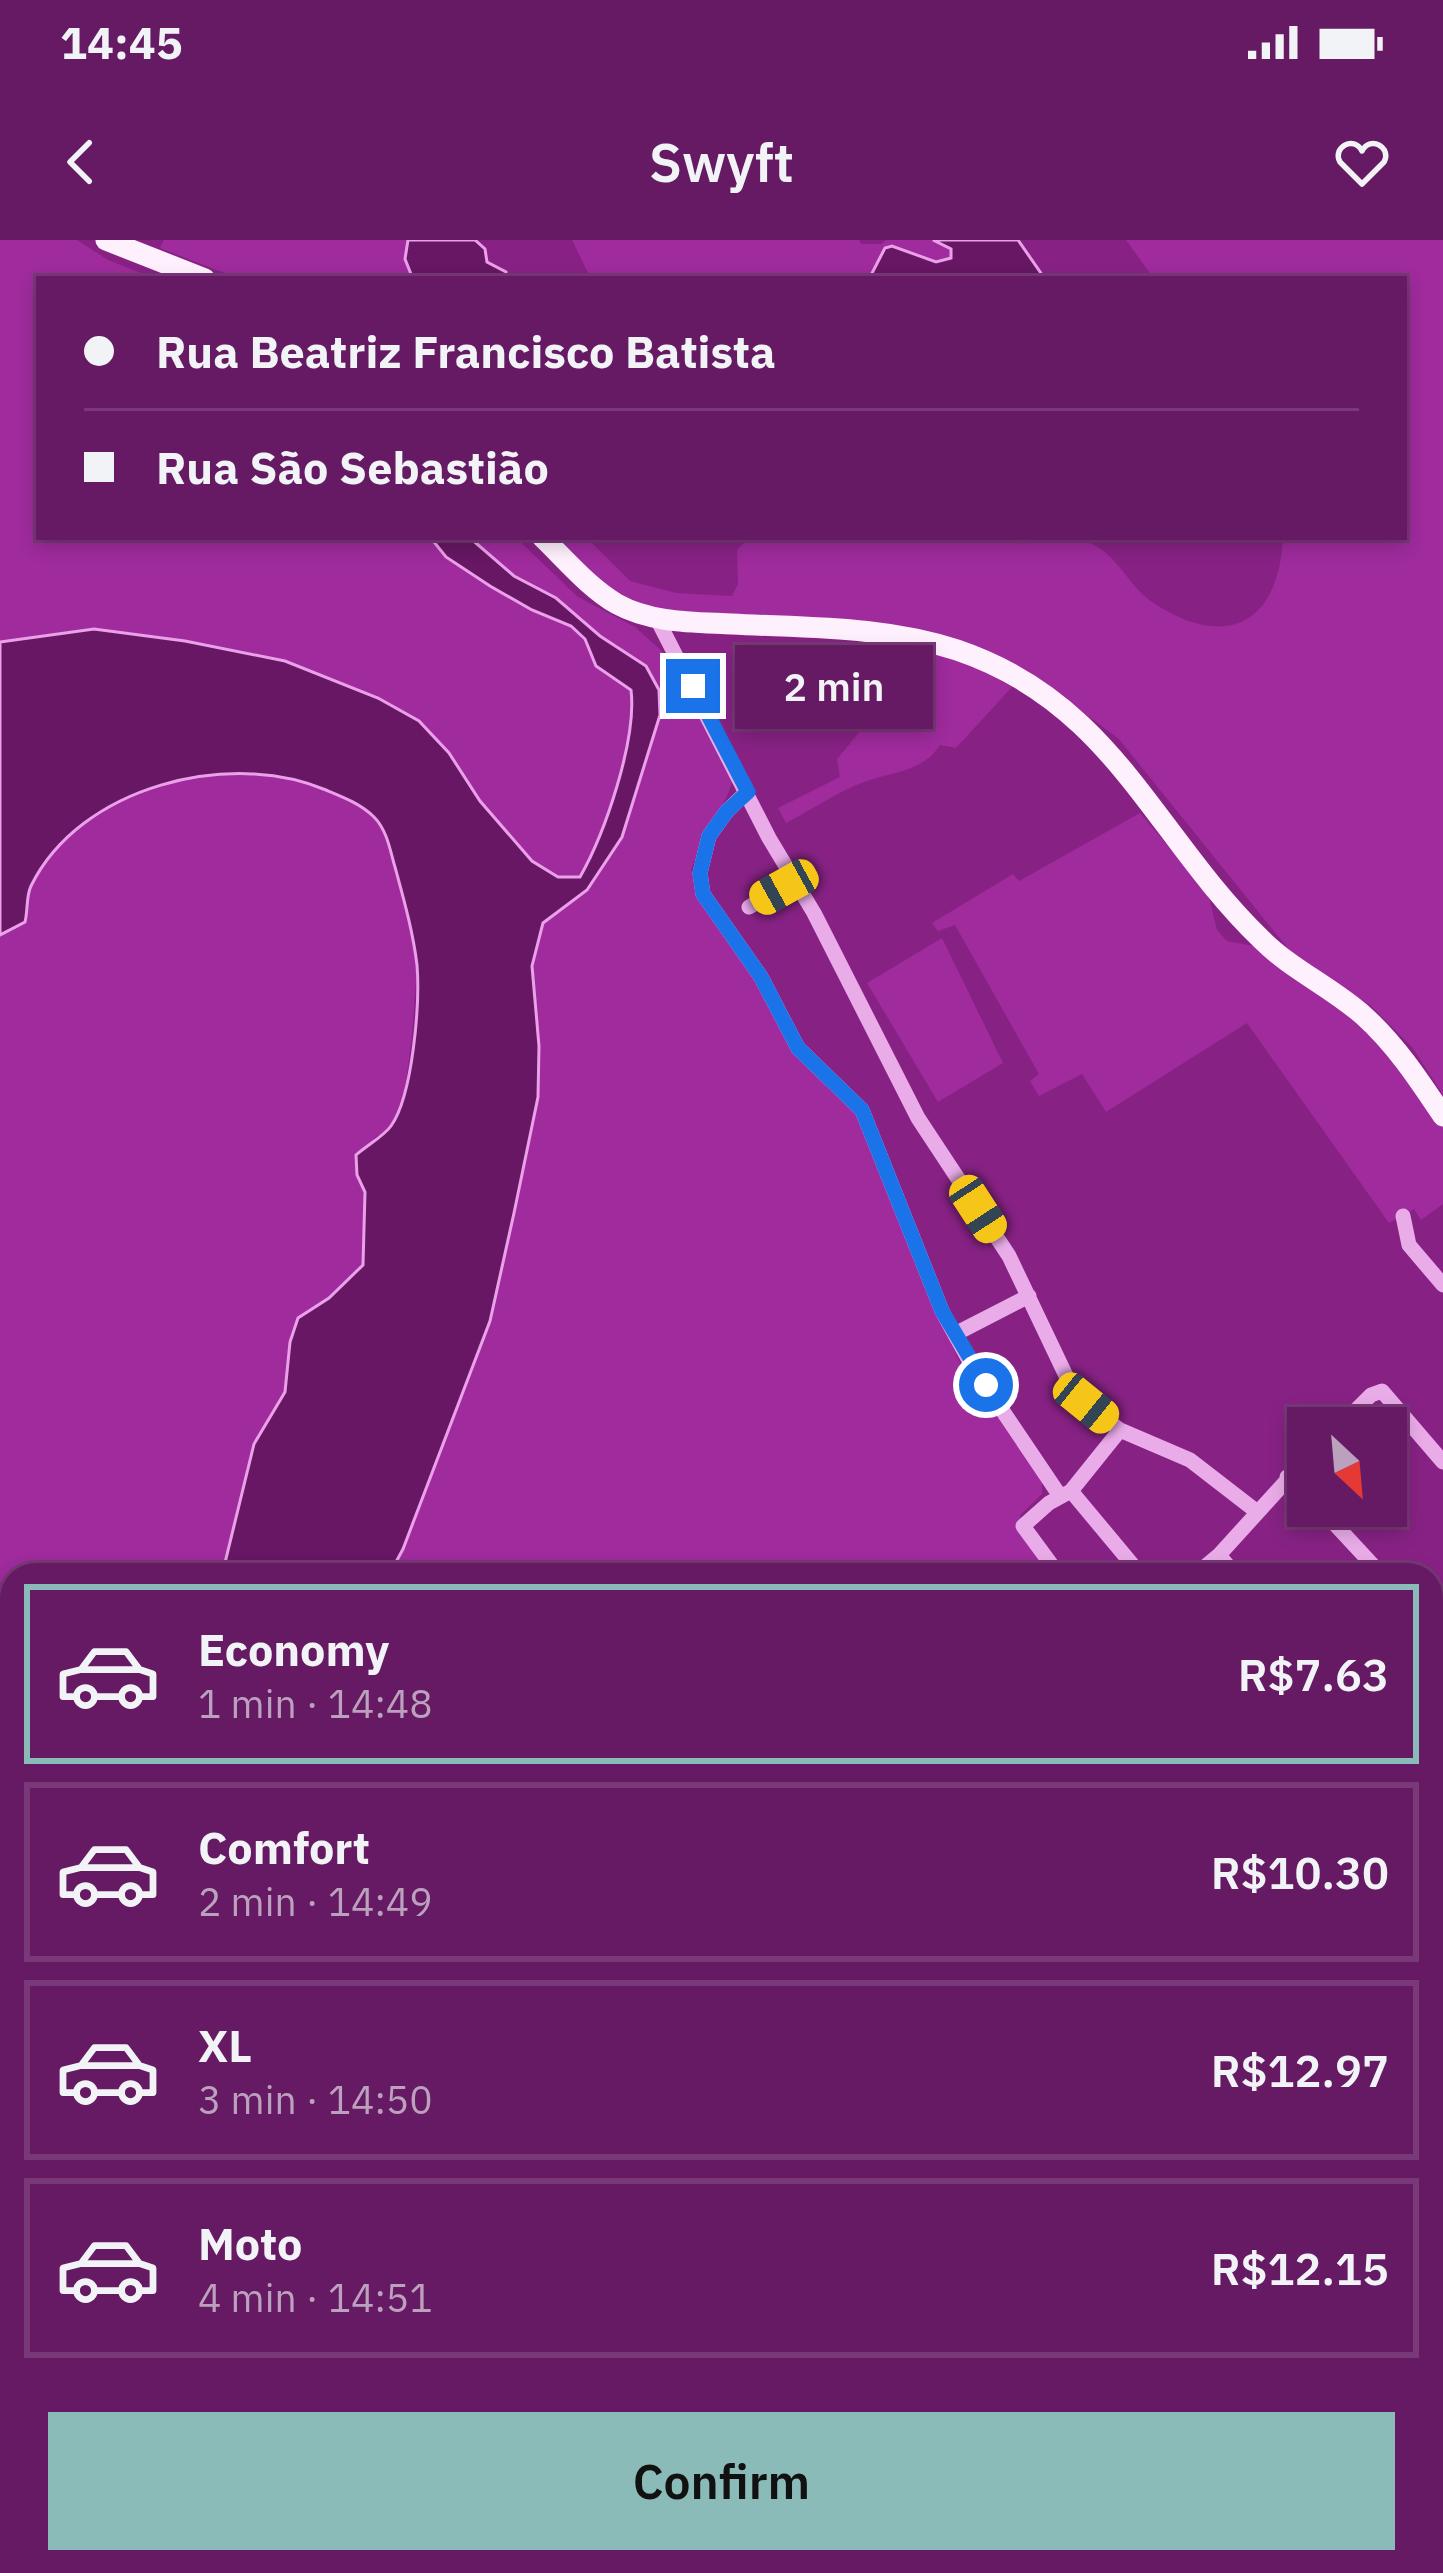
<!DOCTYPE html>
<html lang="en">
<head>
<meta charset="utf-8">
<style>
	body { margin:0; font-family:"IBM Plex Sans",sans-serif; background:#6b2369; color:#f1f3f6; height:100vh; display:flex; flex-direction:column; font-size:45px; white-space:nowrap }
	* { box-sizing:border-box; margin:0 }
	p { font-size:39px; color:#bca1be }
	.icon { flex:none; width:66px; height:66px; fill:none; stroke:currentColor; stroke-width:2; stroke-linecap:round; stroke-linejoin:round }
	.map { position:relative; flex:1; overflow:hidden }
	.panel { position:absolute; left:0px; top:1323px; width:1443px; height:1011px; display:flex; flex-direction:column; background:#651a63; border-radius:36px 36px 0 0; box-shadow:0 6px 18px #0003,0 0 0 3px #793878 }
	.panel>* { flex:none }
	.hud { position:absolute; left:36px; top:36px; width:1371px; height:264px; border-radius:0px; box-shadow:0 6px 18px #0003,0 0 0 3px #793878; display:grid; align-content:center; height:264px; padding:0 48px; background:#651a63 }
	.needle { width:78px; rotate:154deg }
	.fabs { position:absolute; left:1287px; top:1167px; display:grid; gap:24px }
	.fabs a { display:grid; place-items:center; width:120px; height:120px; border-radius:0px; background:#651a63; box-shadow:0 6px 18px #0003,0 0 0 3px #793878; font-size:60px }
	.end { position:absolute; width:54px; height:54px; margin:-27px; border:15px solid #1a73e8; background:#fff; box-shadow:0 0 0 6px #fff }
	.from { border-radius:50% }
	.bubble { position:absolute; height:84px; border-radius:0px; background:#651a63; box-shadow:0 6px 18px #0003,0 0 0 3px #793878; font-size:39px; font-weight:600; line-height:84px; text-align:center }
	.car { position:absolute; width:36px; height:72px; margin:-36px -18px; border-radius:15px; box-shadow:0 0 9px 3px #0007; background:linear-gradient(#f5c518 24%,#345 0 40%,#f5c518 0 76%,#345 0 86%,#f5c518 0) }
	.hud b { display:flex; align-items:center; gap:42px; height:114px; font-size:45px }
	.hud b+b { border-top:3px solid #793878 }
	.hud i { width:30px; height:30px; background:#f1f3f6 }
	ul { padding:21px 0 0; list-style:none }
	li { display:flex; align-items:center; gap:36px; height:180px; margin:0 24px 18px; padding:0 24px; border:6px solid #793878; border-radius:0px }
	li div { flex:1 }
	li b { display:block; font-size:45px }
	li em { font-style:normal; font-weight:600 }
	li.current { border-color:#8bbbb9 }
	li>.icon { width:108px; height:108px; stroke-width:1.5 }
	.action { display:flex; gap:24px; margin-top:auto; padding:24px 48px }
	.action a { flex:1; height:138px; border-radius:0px; background:#8bbbb9; color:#111; font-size:48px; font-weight:600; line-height:138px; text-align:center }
	.status { display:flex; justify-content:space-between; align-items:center; height:84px; padding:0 60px; background:#651a63; direction:ltr }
	.status svg { height:33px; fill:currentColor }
	header { display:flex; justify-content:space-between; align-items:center; height:156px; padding:0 48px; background:#651a63; font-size:54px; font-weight:600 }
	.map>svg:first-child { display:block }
	.green { fill:#9f2b9d }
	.water { fill:#671763; stroke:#eba0ea; stroke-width:3 }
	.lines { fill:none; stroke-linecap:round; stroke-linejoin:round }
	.minor { stroke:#eaace9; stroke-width:15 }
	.major { stroke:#fef0fd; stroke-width:21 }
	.route { stroke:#1a73e8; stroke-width:15 }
</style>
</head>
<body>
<div class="status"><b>14:45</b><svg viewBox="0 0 49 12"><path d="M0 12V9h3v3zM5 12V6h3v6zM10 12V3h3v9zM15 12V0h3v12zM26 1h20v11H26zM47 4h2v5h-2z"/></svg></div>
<header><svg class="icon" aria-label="back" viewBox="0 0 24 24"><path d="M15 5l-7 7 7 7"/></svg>Swyft<svg class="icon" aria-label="heart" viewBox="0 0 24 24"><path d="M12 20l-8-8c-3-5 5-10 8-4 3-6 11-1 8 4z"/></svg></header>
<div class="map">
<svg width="1443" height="2333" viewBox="0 0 1443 2333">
	<rect width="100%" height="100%" fill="#872284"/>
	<path class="green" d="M0,0H77L108,20L156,39H39V297H430L446,317L490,346L532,370L571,386L585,399L596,426L631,450C637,505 606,589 580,637H558L532,621L479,561L449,513L419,481L378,458L285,421L185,401L94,389L0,402Z
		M164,0H408L406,26L413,39H240L160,8Z
		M572,0H859L861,4H881L886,0H933L951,9V18L936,22L892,6L885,9L869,39H591Z
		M1126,0H1443V855L1412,807L1371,766L1290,711L1118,498L1033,436L977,407L923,389L706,374L643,366L625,359L601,342L554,297H586L630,341L676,353L732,356L738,344L737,310L750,297H1015L1018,303C1040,305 1075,296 1092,304C1117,315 1129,346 1152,362C1225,411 1279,385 1283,297H1404V39H1154Z
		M469,297H515L578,357L635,387L674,422L736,529C728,565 703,596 691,630L720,691L749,729L786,799L854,867L957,1117L967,1135L993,1161L1042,1239V1254L1020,1275L1024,1293L1054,1335H389L421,1265L490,1081L538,857L539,806L532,726L543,682L587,650L622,597L660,475L619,406L600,396L556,358L514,336Z
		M914,407L977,426L1012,447L956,508L940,505C923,532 891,532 864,542C837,552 811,570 786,583L778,568L840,537L837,519L866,484L885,474Z
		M204,533L297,537L353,562L374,577L385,594L410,682L417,730L412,796L404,857L389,890L375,897L357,935L365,952L363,1025L329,1058L298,1078L285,1152L254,1204L222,1335H12V2322H301L307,2333H0V695L13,690C20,676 24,660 30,647C59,582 140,548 204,533Z
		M1140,573L1208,653L1217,690L1227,701L1259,707L1359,779L1443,886V964L1421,980L1414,969L1389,983L1247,783L1106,872L1082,834L1039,856L1030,841L1039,834L955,685L938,691L932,683L1013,634L1019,641Z
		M942,698L1003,823L938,862L867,743Z
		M1431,1850L1443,1869V2333H476L470,2322H1431Z"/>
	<path class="water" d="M408,0H475L485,9L487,22L506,32V36L413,39L405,19Z
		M933,0H1018L1045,39H869L885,8L892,6L936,22L951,18V9Z
		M430,297H469L514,336L556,358L600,396L646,426L659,450L660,475L622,597L587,650L543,683L532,726L539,806L538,857L514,973L490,1081L403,1309L389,1335H222L254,1204L285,1152L290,1102L298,1078L329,1058L363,1025L365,952L357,935L356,915C366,906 384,896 391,886C413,855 420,763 417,725C413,692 404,660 395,627C390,610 387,590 374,577C361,564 343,557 326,550C230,509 80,546 31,646C26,656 28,670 25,682L0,695V402L94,389L185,401L285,421L378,458L419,481L449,513L480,561L532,621L558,637H580C605,593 637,500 631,450L596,426L585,399L571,386L532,370L490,346L446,317Z
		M301,2322H470L476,2333H307Z"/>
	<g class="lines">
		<path class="minor" d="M656,377L769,598L814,673L918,878L1009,1016L1069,1142L1086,1163L1120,1190L1190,1220L1256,1271
			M747,552L727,571L709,596L700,633L703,654L761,737L798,808L862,870L942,1071L971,1124L1060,1256
			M749,667L795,641
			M1403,976L1409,1005L1443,1045
			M955,1094L1029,1056
			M1338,1188L1371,1155L1382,1151L1443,1222
			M1287,1237L1308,1257
			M1071,1251L1141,1335
			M1318,1266L1382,1335
			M1219,1315L1236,1335
			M1059,1335L1023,1286L1049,1263L1071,1251L1120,1190
			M1195,1335L1219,1315L1308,1217
			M1431,1391L1443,1404
			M1431,1501L1443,1489
			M1431,1573L1443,1588
			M1431,1677L1443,1670
			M1431,1718L1443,1734
			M1431,1805L1443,1798
			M1431,1834L1443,1855"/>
		<path class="major" d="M106,0L205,39
			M542,297C565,319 589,348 617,364C651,383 694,382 732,384C808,388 884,386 957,410C1114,463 1153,595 1262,700C1292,730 1333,748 1364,776C1396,805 1419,840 1443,876"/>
	</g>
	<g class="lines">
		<path class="route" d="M693,446L748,552L727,571L709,596L700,633L703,654L761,737L798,808L862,870L942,1071L986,1145"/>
	</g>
</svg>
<div class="fabs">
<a><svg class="needle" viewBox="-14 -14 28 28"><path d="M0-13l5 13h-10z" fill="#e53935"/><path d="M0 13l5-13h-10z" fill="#bca1be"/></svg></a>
</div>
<i class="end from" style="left:986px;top:1145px"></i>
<i class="end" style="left:693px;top:446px"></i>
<div class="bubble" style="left:735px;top:405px;width:198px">2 min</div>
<i class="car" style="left:784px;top:647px;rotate:241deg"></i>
<i class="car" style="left:978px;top:969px;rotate:147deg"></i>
<i class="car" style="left:1086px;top:1163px;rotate:129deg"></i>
<div class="hud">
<b><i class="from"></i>Rua Beatriz Francisco Batista</b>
<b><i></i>Rua São Sebastião</b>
</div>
<section class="panel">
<ul>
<li class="current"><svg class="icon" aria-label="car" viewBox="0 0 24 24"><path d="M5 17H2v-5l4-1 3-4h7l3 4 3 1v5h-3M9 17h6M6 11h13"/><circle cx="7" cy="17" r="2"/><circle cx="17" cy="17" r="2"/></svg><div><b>Economy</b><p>1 min · 14:48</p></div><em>R$7.63</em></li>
<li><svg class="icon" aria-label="car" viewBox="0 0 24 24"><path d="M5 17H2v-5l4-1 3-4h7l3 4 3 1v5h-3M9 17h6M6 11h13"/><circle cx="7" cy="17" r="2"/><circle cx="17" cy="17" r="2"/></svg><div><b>Comfort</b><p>2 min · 14:49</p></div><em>R$10.30</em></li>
<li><svg class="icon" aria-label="car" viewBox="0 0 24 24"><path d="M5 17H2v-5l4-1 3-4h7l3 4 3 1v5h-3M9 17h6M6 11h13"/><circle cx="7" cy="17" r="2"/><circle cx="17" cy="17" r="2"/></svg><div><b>XL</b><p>3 min · 14:50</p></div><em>R$12.97</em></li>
<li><svg class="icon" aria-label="car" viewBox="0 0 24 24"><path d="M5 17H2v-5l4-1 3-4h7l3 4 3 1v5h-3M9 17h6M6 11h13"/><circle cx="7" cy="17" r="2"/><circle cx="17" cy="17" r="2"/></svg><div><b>Moto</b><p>4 min · 14:51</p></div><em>R$12.15</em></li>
</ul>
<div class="action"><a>Confirm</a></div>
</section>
</div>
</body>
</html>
